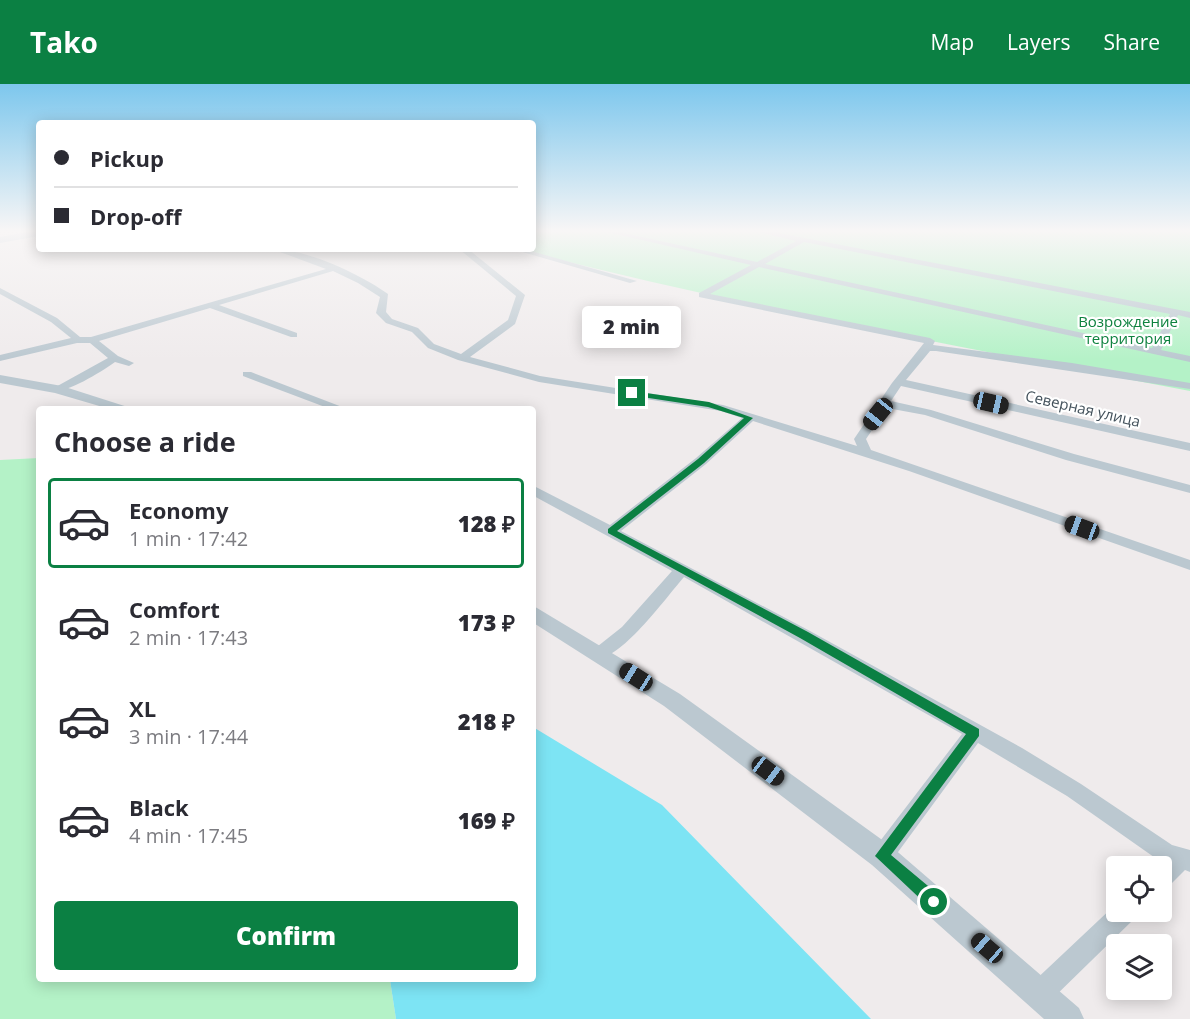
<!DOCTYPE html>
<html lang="en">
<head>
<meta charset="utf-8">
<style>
	body { margin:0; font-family:"Open Sans",sans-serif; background:#f2f2f3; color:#2b2b33; height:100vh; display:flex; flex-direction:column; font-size:22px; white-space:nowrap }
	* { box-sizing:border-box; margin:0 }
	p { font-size:20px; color:#7c7c81 }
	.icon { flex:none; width:33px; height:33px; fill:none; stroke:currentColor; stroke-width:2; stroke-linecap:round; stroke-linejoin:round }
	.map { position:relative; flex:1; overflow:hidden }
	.drawer { position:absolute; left:36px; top:322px; width:500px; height:576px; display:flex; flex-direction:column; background:#fff; border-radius:6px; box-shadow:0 3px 15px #0003 }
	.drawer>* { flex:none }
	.banner { position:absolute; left:36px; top:36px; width:500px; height:132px; border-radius:6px; box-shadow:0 3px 15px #0003; display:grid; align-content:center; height:132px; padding:0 18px; background:#fff }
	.controls { position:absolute; left:1106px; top:772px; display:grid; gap:12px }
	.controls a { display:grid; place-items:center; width:66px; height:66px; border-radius:6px; background:#fff; box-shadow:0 3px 15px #0003; font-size:30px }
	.end { position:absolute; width:27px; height:27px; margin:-14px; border:8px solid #0b8043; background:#fff; box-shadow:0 0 0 3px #fff }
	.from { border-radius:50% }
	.bubble { position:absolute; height:42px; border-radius:6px; background:#fff; box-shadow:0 3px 15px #0003; font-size:20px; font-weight:800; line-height:42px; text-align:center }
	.car { position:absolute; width:18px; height:36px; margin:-18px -9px; border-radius:8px; box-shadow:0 0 4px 2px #0007; background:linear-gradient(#222 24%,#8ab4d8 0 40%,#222 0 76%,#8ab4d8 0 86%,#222 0) }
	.banner b { display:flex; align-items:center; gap:21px; height:57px; font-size:22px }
	.banner b+b { border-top:2px solid #e1e1e2 }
	.banner i { width:15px; height:15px; background:#2b2b33 }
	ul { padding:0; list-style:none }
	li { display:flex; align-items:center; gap:18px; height:90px; margin:0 12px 9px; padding:0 6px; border:3px solid transparent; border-radius:6px }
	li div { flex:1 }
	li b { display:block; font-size:22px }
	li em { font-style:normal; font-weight:800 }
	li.on { border-color:#0b8043 }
	li>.icon { width:54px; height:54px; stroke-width:1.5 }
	h2 { padding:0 18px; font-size:27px; line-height:72px }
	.cta { display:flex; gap:12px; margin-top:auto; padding:12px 18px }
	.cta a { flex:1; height:69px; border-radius:6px; background:#0b8043; color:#fff; font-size:24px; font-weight:800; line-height:69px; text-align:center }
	header { display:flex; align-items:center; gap:36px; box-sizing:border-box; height:84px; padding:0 30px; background:#0b8043; color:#fff }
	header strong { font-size:28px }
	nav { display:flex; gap:33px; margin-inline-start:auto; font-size:21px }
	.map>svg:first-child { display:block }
	.green { fill:#b4f2c7 }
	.water { fill:#7de4f4 }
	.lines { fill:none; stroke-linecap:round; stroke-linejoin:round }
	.minor { fill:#bbc8d0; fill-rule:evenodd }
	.tertiary { fill:#bbc8d0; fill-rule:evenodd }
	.secondary { fill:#bccbd8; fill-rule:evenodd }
	.route { fill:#0b8043 }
	.labels { text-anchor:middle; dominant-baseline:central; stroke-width:4.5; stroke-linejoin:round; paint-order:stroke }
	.far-park-label { font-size:15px; fill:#0e823f; stroke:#fff }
	.far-street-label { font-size:15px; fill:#43515b; stroke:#fff }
</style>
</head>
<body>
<header>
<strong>Tako</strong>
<nav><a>Map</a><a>Layers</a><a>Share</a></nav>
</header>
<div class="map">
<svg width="1190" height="935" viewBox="0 0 1190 935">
	<rect width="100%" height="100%" fill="#efebec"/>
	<path class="green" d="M533,146H1190V307C965,264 739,222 517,165H532Z
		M39,374V896H390L396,935H0V376Z"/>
	<path class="water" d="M533,643L662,721L871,935H396L390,896H532Z"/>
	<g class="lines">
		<path class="minor" d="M598,146H610L757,178L796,157L750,146H763L1190,228V234L1178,231L1161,266L1190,272V278L759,183L710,210L930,254L935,257L933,261L1072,279L1190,299V305L936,267H930L906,296L1190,359V367L901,302L891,317L931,326L1074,370L1190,401V409L1066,376L925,331L887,324L866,355L871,366L1190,476V486L909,387L753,337L706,380L621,447L810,547L1022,664L1081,700L1172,761L1190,766V788L1185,786L1169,802L1161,805V783H1156L1161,778L1067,712L978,659L890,779L882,782L874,779L871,772L874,765L962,650L684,493C668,511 617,582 593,574L590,570L593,566L622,543L672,487L532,411V401L610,441L696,374L742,334L721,327L539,298L458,276L428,264L412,248L386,239L376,229L380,213L358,199L333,187L219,221L297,249V253H291L210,224L99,257L118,272L134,279L129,282L115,278C104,286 62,313 52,305L108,274L90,259H77L0,277V271L71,254L51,238L0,210V204L57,234L80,253H91L326,185L272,165C307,165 360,190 388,210L386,228L392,235L418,244L434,260L461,270L508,236L516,212L459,165H468L525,211L515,240L470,273L540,292L723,321L857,362L854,355L892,299L924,259L699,213V209L751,181ZM804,158L1170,230L1152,264L765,180Z
			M512,165H524L637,197L630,199Z
			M243,288H251L350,326H333L243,292Z
			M1116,820V828H1137L1133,836L1048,919L1039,923L1030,919L1026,910L1030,901Z"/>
		<path class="tertiary" d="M0,291L62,302L137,326H113L55,309L0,299Z
			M532,521L680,610L892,763L1079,924L1084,935H1044L872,781L664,622L532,538Z"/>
		<path class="secondary" d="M39,146V152L0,159V153Z"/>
	</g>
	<linearGradient id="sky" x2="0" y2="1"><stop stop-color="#7dc7ed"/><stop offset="0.53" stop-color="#f8f6f6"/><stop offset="1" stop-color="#f8f6f6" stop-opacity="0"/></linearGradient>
	<rect width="1190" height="277" fill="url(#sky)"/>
	<path class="route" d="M632,307L709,318L753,334L704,379L617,447L808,548L979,645V652L891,771L940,812L942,818L940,823L934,825L929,823L875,772L966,650L800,554L608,449V445L698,375L744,334L708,323L629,311Z"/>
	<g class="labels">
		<g class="far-park-label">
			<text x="1128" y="237">Возрождение<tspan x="1128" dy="17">территория</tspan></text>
		</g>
		<g class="far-street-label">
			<text transform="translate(1083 324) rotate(13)">Северная улица</text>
		</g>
	</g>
</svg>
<div class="controls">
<a><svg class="icon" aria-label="locate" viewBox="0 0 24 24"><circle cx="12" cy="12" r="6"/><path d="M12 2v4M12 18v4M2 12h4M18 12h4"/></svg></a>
<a><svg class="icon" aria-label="layers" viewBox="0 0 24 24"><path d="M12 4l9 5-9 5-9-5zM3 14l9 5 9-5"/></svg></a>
</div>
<i class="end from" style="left:934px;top:818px"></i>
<i class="end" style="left:632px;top:309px"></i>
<div class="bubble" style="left:582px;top:222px;width:99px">2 min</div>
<i class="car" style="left:991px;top:319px;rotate:103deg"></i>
<i class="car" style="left:878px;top:330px;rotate:219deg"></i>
<i class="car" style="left:1082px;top:444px;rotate:290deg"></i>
<i class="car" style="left:636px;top:593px;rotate:302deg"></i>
<i class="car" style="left:768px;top:687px;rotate:127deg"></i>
<i class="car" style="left:987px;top:864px;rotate:311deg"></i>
<div class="banner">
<b><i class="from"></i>Pickup</b>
<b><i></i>Drop-off</b>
</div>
<section class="drawer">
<h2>Choose a ride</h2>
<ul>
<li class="on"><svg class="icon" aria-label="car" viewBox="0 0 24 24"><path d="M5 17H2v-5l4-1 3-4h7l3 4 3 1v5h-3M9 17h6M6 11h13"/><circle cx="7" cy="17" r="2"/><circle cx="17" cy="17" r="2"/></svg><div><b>Economy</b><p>1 min · 17:42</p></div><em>128 ₽</em></li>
<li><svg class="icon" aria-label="car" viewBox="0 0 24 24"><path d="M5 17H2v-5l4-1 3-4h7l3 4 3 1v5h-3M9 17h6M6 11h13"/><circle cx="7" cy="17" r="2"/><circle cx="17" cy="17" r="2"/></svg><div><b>Comfort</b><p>2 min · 17:43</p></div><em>173 ₽</em></li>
<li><svg class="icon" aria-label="car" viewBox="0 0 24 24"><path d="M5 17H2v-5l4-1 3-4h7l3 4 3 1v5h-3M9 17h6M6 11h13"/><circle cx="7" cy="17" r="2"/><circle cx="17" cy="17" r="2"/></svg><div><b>XL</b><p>3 min · 17:44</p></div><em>218 ₽</em></li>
<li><svg class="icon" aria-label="car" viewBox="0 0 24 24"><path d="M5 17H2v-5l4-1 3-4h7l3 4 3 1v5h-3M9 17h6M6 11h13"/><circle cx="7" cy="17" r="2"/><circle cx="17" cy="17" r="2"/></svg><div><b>Black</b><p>4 min · 17:45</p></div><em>169 ₽</em></li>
</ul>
<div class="cta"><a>Confirm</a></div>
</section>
</div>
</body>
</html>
